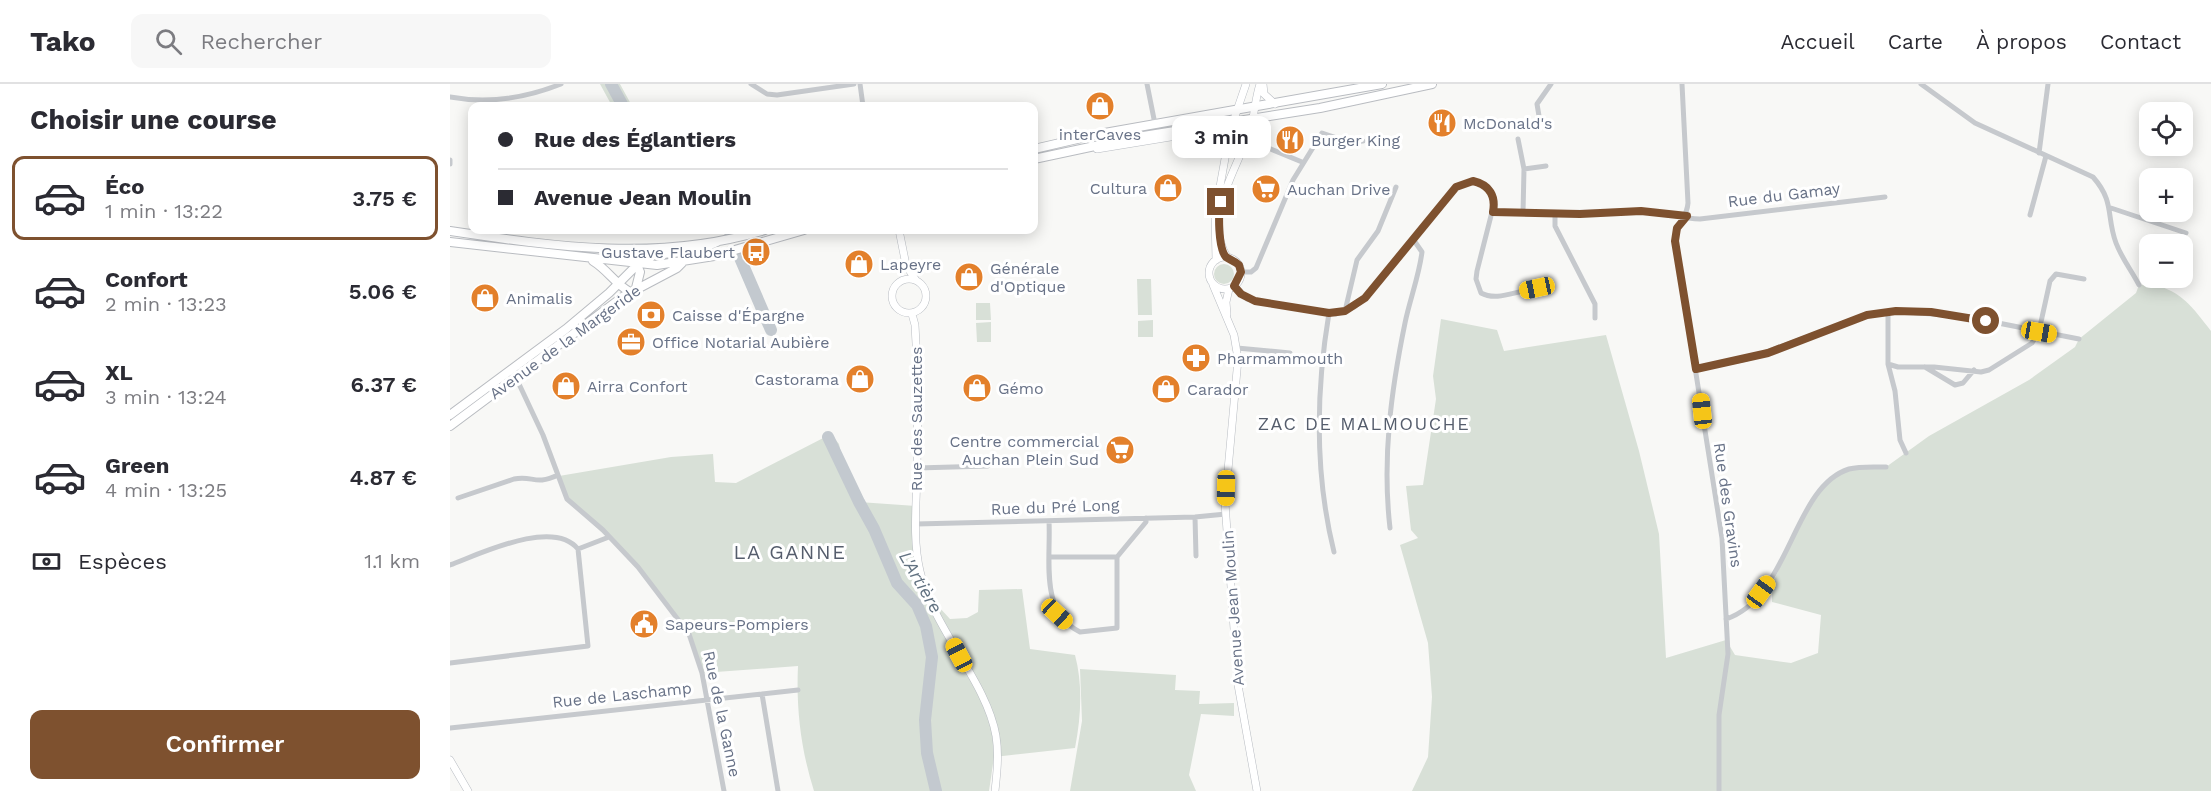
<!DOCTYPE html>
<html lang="fr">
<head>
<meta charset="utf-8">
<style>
	body { margin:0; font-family:"Work Sans",sans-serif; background:#f7f7f7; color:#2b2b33; height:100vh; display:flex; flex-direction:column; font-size:22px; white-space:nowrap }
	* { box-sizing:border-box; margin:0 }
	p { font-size:20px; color:#7c7c81 }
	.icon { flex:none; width:33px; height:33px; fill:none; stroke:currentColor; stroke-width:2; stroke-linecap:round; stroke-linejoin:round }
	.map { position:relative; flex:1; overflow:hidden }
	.side { display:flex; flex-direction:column; background:#fff; width:450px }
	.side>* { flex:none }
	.hud { position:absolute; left:18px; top:18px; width:570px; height:132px; border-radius:12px; box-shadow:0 3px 15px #0003; display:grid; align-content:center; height:132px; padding:0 30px; background:#fff }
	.fabs { position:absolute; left:1689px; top:18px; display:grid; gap:12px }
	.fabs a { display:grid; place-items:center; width:54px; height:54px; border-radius:12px; background:#fff; box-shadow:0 3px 15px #0003; font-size:30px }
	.end { position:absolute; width:27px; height:27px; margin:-14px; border:8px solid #7e512f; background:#fff; box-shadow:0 0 0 3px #fff }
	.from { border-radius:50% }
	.bubble { position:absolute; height:42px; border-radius:12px; background:#fff; box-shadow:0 3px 15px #0003; font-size:20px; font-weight:600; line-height:42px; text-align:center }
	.car { position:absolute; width:18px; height:36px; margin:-18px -9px; border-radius:8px; box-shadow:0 0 4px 2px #0007; background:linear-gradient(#f5c518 24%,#345 0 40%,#f5c518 0 76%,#345 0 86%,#f5c518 0) }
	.hud b { display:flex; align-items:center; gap:21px; height:57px; font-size:22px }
	.hud b+b { border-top:2px solid #e1e1e2 }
	.hud i { width:15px; height:15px; background:#2b2b33 }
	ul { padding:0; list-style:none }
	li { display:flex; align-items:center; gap:18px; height:84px; margin:0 12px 9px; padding:0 18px; border:3px solid transparent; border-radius:12px }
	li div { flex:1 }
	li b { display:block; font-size:22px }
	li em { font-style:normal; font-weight:600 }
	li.active { border-color:#7e512f }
	li>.icon { width:54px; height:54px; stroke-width:1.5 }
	h2 { padding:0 30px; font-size:27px; line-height:72px }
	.pay { display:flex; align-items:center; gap:15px; height:66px; padding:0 30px; font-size:22px }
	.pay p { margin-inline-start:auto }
	.cta { display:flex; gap:12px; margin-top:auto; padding:12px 30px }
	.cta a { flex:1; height:69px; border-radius:12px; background:#7e512f; color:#fff; font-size:24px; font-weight:600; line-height:69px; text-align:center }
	header { display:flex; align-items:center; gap:36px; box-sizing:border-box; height:84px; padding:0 30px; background:#fff; border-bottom:2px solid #e1e1e2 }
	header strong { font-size:28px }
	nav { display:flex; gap:33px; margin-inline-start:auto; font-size:21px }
	.search { width:420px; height:54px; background:#f7f7f7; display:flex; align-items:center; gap:15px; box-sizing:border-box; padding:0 21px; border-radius:12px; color:#7c7c81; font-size:22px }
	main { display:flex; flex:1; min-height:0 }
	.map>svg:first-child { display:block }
	.green { fill:#d8e0d7 }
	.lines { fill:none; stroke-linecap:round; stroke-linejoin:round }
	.river { stroke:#c3c9cf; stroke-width:12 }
	.secondary-casing { stroke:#b8bcc2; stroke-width:8 }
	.primary-casing { stroke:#b9bcc1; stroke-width:10 }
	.street { stroke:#c6c9cd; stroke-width:5 }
	.secondary { stroke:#fff; stroke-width:7 }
	.primary { stroke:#fff; stroke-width:8 }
	.route { stroke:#7e512f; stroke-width:8 }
	.labels { text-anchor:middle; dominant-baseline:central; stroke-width:6; stroke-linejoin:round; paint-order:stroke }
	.poi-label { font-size:16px; fill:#687287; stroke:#fff; text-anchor:start }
	.street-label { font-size:16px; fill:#687287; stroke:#fff }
	.neighbourhood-label { font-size:18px; letter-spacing:1.5px; fill:#555d6c; stroke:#fff }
	.water-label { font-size:18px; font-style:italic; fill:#637382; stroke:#fff }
	.quarter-label { font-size:20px; letter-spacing:1.5px; fill:#555d6c; stroke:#fff }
</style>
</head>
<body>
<header>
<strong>Tako</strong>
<div class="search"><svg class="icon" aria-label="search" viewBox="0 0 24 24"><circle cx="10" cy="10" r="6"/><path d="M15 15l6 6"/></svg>Rechercher</div>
<nav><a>Accueil</a><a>Carte</a><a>À propos</a><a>Contact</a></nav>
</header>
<main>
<section class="side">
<h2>Choisir une course</h2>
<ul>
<li class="active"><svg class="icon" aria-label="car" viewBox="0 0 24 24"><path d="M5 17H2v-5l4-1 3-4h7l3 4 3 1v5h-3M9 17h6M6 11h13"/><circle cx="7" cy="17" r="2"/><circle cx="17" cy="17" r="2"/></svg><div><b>Éco</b><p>1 min · 13:22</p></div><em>3.75 €</em></li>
<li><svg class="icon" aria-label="car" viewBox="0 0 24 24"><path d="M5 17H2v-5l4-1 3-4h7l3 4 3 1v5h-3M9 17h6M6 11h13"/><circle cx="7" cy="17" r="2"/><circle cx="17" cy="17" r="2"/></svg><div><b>Confort</b><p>2 min · 13:23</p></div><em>5.06 €</em></li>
<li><svg class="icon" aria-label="car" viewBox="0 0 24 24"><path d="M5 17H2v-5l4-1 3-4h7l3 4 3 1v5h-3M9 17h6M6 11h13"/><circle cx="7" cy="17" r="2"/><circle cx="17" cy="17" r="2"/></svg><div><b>XL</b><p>3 min · 13:24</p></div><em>6.37 €</em></li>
<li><svg class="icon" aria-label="car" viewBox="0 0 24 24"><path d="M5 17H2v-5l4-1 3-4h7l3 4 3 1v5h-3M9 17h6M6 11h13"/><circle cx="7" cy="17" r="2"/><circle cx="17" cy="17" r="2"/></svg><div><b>Green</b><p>4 min · 13:25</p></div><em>4.87 €</em></li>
</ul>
<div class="pay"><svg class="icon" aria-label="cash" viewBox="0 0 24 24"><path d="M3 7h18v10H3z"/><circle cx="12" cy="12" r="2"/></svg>Espèces<p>1.1 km</p></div>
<div class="cta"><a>Confirmer</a></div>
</section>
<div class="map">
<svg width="1761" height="707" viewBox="0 0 1761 707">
	<rect width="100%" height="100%" fill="#f8f8f6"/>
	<path class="green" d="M150,0H170L182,22H162Z
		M764 190a10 10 0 1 1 20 0a10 10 0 1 1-20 0Z
		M687,195H701L702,231H688Z
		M1702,200C1733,208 1742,223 1761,247V707H962L978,673L982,613L978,559L950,461L968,454L961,446L956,402L973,401L986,315L983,292L991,235L1047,246L1054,267L1156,251L1189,367L1209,450L1216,574L1276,556L1285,571L1341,579L1368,569L1371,531L1322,518V500L1358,425L1375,401L1400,384L1436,383L1479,352L1579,296L1625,263L1629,255L1686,209L1689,201Z
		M526,219H540L541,236H526Z
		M703,236V253H688V237Z
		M541,238V258H527L526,239Z
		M381,350L389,360L396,392L409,418L466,422V464L477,510L500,535L517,534L528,528L529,506L572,505L580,565L625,571C633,601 631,633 625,664L544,673L539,707H364C351,666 346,625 348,582L252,589L239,550L188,483L117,415L109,392L221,373L263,370L265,398L286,399Z
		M630,585L726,591L725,606L750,607L749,620L784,619V632L751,630L739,691L746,707H620L632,637Z"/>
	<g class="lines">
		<path class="river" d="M161,0L173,22
			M279,146L280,148
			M290,174L321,246
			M378,353L409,418L424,445L447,499L467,521L476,542L482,573L475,636L477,669L486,707"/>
		<g class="secondary-casing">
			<path id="secondary" d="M813,0L814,10L825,20
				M647,65L757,47L770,52L776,64
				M449,146L456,181L465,195
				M759 189a16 16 0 1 1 32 0a16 16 0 1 1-32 0Z
				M777,173C752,131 788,86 800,45C805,30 805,15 810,0
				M766,176L765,130L780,47L796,0
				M442 212a17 17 0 1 1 34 0a17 17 0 1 1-34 0Z
				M763,201L784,251L788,275L775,419L788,601L807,707
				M462,230L465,241C468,288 468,336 467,383C467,417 462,453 470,487C482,543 537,598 546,652C549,671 547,689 545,707
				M777,230L776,218L779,205
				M0,676L18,707"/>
		</g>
		<g class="primary-casing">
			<path id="primary" d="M584,65L649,50L932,0
				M584,75L687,53L870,24L982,0
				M0,147C107,163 209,178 315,146
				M0,158L207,181L264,172L354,146
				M143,177C158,186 165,200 180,208
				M185,177L190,188L186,204
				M0,331L116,245L159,209L188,180L204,171L248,166L267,158
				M0,342L174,212L227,184L232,179"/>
		</g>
		<path class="street" d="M301,0L317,10L327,11L404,0
			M410,0L413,22
			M697,0L705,40
			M1232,0L1238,119C1237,134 1226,142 1225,157L1272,454L1278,570L1269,631V707
			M1471,0L1525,39L1643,93C1665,118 1656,132 1666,159C1672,175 1682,187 1689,201
			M0,13C38,20 76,14 111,0
			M1089,32L1087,20L1101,0
			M1068,55L1074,85L1073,129
			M792,67L811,61L852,78
			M1589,69L1598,0
			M0,80V76
			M1074,85L1096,82
			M1661,124L1736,149
			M1043,128C1093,130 1141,128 1191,127C1212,127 1231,135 1250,135L1435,113
			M1105,130V142L1145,220V234
			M1580,131L1596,72
			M791,188H801L806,184L843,96L872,49L899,58L913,57
			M784,202L797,215L886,230L904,223L915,214L1006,103L1023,97L1040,105L1044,120L1027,187L1026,195L1031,209C1051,220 1075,200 1096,207
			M895,227L907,176L928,147L946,103
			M1438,228V280L1448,283H1484L1531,288L1539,286L1582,259L1589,247L1600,197L1606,190L1634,195
			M879,229C866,307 865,391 884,468
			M787,264L840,269
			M1438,280L1445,307L1450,356L1456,369
			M1475,283L1505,301L1513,299L1524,286
			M1246,285L1297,275L1417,231L1445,227L1518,233L1629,255
			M63,295L69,300L93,351L117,415L153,446L188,483L239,550L252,589L274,707
			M467,384L538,382
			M8,414L64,395C83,391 85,402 108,391
			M745,433L746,472
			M599,437C601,476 589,528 630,548L667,544V473L696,438V434
			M466,440L745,433L776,430
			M940,444C932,375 941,307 955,239C960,215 969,192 972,168L963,155
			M128,465L159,453
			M600,473H667
			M0,481C30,470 103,434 128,465
			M1276,535C1340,514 1342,403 1399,385C1410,382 1425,383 1436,383
			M0,579L138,562L128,465
			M312,610L328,707
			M0,644L348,606"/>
		<use href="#secondary" class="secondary"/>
		<use href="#primary" class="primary"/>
	</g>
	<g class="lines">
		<path class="route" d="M771,118C768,128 768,164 776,173C780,176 785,177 789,181L791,188L784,202L791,210L805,217L879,229L895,227L915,214L1006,103L1023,97C1040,101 1046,112 1043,128L1130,130L1191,127L1237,132L1227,144L1225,157L1246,285L1318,269L1417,231L1446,227L1481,228L1536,237"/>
	</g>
	<defs>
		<g id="shop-disc" transform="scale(1.5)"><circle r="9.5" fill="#e3802b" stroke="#fff"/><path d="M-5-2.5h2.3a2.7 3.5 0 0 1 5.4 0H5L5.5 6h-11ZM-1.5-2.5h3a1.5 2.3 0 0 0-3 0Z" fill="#fff"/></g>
		<g id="restaurant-disc" transform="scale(1.5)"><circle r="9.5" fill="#e3802b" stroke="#fff"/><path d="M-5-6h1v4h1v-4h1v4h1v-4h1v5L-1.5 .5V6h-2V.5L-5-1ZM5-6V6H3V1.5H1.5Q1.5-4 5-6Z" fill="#fff"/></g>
		<g id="supermarket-disc" transform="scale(1.5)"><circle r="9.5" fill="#e3802b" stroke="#fff"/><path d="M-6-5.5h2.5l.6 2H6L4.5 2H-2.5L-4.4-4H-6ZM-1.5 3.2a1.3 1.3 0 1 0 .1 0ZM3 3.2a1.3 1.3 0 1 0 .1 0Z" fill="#fff"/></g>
		<g id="bus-disc" transform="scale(1.5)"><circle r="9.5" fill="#e3802b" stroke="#fff"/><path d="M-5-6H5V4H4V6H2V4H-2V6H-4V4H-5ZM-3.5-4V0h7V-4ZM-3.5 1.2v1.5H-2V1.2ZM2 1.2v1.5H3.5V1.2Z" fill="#fff"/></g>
		<g id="bank-disc" transform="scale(1.5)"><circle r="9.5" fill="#e3802b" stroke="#fff"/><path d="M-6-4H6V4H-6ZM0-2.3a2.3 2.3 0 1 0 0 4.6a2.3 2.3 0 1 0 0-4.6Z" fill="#fff"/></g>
		<g id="office-disc" transform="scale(1.5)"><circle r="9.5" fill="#e3802b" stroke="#fff"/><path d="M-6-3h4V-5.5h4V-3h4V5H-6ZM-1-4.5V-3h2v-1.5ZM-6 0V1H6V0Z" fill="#fff"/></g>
		<g id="pharmacy-disc" transform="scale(1.5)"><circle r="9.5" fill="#e3802b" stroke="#fff"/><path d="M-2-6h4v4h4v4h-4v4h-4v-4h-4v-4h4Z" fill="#fff"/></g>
		<g id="civic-disc" transform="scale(1.5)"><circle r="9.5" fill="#e3802b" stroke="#fff"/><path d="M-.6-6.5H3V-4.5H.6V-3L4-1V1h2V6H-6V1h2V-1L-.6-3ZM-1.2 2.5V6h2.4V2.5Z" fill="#fff"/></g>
	</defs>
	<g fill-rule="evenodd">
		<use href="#shop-disc" x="650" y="22"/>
		<use href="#restaurant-disc" x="992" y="39"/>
		<use href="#restaurant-disc" x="840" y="56"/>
		<use href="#shop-disc" x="718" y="104"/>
		<use href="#supermarket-disc" x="816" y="105"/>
		<use href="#bus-disc" x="306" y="168"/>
		<use href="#shop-disc" x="409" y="180"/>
		<use href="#shop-disc" x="519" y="193"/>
		<use href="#shop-disc" x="35" y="214"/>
		<use href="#bank-disc" x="201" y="231"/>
		<use href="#office-disc" x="181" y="258"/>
		<use href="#pharmacy-disc" x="746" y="274"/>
		<use href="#shop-disc" x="410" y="295"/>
		<use href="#shop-disc" x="116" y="302"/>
		<use href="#shop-disc" x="527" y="304"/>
		<use href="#shop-disc" x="716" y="305"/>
		<use href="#supermarket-disc" x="670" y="366"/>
		<use href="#civic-disc" x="194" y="540"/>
	</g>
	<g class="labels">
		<g class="poi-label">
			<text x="1013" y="39">McDonald's</text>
			<text x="650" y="50" text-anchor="middle">interCaves</text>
			<text x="861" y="56">Burger King</text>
			<text x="697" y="104" text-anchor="end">Cultura</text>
			<text x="837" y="105">Auchan Drive</text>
			<text x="285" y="168" text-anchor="end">Gustave Flaubert</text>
			<text x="430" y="180">Lapeyre</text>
			<text x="540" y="184">Générale<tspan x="540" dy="18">d'Optique</tspan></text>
			<text x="56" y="214">Animalis</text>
			<text x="222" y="231">Caisse d'Épargne</text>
			<text x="202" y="258">Office Notarial Aubière</text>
			<text x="767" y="274">Pharmammouth</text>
			<text x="389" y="295" text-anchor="end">Castorama</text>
			<text x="137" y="302">Airra Confort</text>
			<text x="548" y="304">Gémo</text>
			<text x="737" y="305">Carador</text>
			<text x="649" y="357" text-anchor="end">Centre commercial<tspan x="649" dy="18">Auchan Plein Sud</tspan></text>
			<text x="215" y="540">Sapeurs-Pompiers</text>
		</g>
		<g class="street-label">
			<text transform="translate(1334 111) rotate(-7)">Rue du Gamay</text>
			<text transform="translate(115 258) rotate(-36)">Avenue de la Margeride</text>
			<text transform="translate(466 335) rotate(-90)">Rue des Sauzettes</text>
			<text transform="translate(1278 421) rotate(82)">Rue des Gravins</text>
			<text transform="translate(605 423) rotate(-2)">Rue du Pré Long</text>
			<text transform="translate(783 524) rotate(-94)">Avenue Jean Moulin</text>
			<text transform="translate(172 611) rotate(-6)">Rue de Laschamp</text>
			<text transform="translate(272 630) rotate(78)">Rue de la Ganne</text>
		</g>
		<g class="neighbourhood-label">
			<text x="914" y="339">ZAC DE MALMOUCHE</text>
		</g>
		<g class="water-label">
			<text transform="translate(471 498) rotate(60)">L'Artière</text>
		</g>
		<g class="quarter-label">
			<text x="340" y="468">LA GANNE</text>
		</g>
	</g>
</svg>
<div class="fabs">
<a><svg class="icon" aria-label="locate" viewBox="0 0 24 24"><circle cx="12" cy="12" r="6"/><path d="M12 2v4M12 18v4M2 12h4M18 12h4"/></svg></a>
<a>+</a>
<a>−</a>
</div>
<i class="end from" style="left:1536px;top:237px"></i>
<i class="end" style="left:771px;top:118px"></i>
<div class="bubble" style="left:722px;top:32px;width:99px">3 min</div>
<i class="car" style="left:1087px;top:204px;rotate:258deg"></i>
<i class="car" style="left:1589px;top:248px;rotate:100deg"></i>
<i class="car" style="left:1252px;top:327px;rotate:354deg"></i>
<i class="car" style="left:776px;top:404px;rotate:181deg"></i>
<i class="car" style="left:1311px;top:508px;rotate:36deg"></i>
<i class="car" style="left:607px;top:530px;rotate:133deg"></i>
<i class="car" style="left:509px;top:571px;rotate:332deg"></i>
<div class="hud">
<b><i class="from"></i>Rue des Églantiers</b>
<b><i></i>Avenue Jean Moulin</b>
</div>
</div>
</main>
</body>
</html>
